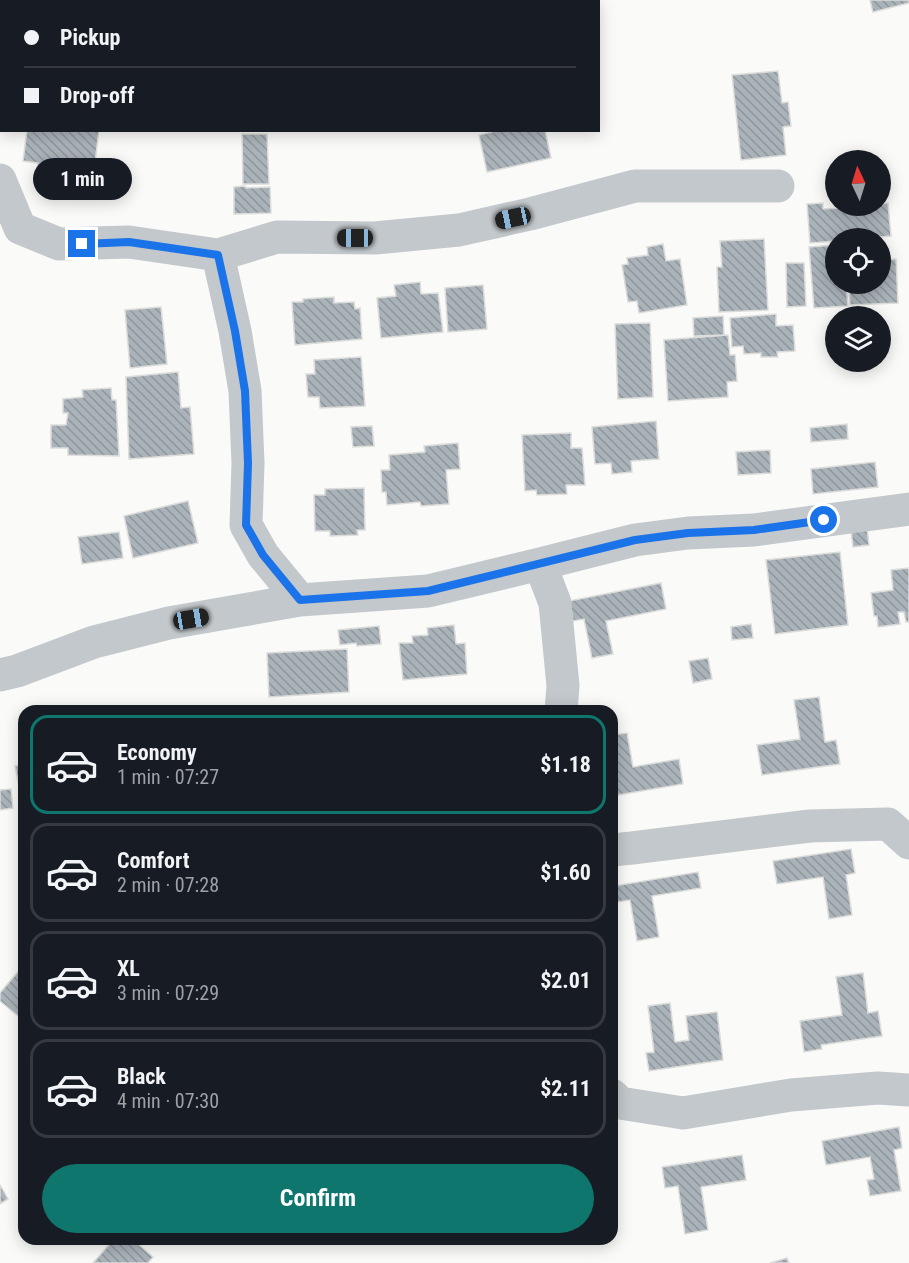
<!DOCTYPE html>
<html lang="en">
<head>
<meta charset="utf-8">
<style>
	body { margin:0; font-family:"Roboto Condensed",sans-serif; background:#242831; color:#f1f3f6; height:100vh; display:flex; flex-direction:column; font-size:22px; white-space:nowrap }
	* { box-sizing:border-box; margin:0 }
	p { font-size:20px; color:#9ea1a6 }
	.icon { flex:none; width:33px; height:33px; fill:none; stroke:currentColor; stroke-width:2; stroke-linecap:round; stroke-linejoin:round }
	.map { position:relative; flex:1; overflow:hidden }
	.side { position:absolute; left:18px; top:705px; width:600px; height:540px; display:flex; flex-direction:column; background:#171b24; border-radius:18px; box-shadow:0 3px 15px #0003 }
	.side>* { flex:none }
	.top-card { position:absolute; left:0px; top:0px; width:600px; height:132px; box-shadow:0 3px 15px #0003; display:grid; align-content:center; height:132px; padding:0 24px; background:#171b24 }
	.needle { width:39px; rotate:356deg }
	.fabs { position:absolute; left:825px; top:150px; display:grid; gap:12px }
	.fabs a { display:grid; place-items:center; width:66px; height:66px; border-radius:50%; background:#171b24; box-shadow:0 3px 15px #0003; font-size:30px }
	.end { position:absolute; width:27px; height:27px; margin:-14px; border:8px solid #1a73e8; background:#fff; box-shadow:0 0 0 3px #fff }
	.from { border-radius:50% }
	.bubble { position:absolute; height:42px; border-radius:21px; background:#171b24; box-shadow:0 3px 15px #0003; font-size:20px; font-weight:700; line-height:42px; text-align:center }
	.car { position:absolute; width:18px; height:36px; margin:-18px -9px; border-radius:8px; box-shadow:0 0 4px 2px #0007; background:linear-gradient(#222 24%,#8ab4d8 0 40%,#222 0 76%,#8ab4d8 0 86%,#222 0) }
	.top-card b { display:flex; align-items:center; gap:21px; height:57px; font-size:22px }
	.top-card b+b { border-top:2px solid #363941 }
	.top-card i { width:15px; height:15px; background:#f1f3f6 }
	ul { padding:10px 0 0; list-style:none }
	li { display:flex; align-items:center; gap:18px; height:99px; margin:0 12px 9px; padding:0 12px; border:3px solid #363941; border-radius:18px }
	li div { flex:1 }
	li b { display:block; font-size:22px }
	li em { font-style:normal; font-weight:700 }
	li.selected { border-color:#0f766e }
	li>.icon { width:54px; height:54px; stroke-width:1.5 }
	.cta { display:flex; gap:12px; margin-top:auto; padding:12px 24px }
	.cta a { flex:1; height:69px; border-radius:36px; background:#0f766e; color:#fff; font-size:24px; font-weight:700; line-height:69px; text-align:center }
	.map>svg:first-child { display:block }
	.building { fill:url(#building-back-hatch); stroke:#dcdcda; stroke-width:1.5 }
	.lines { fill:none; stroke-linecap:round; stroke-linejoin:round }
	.minor { stroke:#c3c8cc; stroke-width:33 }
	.route { stroke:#1a73e8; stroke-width:8 }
</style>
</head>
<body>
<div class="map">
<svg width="909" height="1263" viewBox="0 0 909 1263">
	<defs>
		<pattern id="building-back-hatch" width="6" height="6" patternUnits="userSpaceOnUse" patternTransform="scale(1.5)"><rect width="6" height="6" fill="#aab3b9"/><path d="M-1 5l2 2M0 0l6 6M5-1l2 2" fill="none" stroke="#8e969c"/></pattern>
	</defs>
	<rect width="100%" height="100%" fill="#fafaf8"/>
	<path class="building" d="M246,0H288V2H246Z
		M870,0H909V3L873,12Z
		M778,71L782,103L788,102L791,126L783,127L786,155L741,160L732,75Z
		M27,130H99L94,170L69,167L68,175L37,170L38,163L23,161Z
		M500,130H545L551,158L487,172L479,135Z
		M242,134H267L269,184H243Z
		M245,186L246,188L270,187L271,213L234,214V187Z
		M823,203V209L880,206V204L888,203L891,236L865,238H836V241L810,243L807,204Z
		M764,239L768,310L719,312L717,267H722L720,241Z
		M663,244L666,261L680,259L687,305L639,313L637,301L628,302L622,265L628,264L627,258L648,255L647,247Z
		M836,245V284H846L848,306L814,308L809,247Z
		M896,259L898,303L850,305L849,284H880V260Z
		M786,263H804L806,306L787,307Z
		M420,282L421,294L438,293L443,332L381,338L377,298L396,296L394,285Z
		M483,285L487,329L448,332L445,288Z
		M334,297V303L354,302L355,309L360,308L362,339L295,345L292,302H303V299Z
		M161,307L167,364L130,368L125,310Z
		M776,314V326L793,325L795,351L777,352L778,357H761V353L744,354L743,346L732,347L730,318Z
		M723,316L724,335L694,336L693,318Z
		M650,323L653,397L618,399L615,324Z
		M728,335L730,355H735L737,381L727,382L728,397L668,401L664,340Z
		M361,357L365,406L320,408L319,397H308L306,374H315L314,360Z
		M178,372L181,408L190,407L194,454L129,459L126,377Z
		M111,388L112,400H116L119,456L68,455V448H51V425H66L68,413H63V399L83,397L82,390Z
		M656,421L659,459L631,461L632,472L612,474L611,463L595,464L592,427Z
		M847,424L848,439L811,442L810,428Z
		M372,426L374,446L353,447L351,427Z
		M571,433V448H582L585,485H566L567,494L537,495L536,490L525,491L522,435Z
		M458,443L460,469L446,470L449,504L421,506L420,502L387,505L386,492H382L381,470H390L389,455L425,452L424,446Z
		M770,450L771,473L738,475L736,452Z
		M875,462L878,487L813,494L811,469Z
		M364,488L365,530H357L358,535L330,536V531H315L314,495H325V489Z
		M188,501L198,543L133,558L124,516Z
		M867,528L869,545L853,547L851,530Z
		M119,532L123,558L82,564L78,537Z
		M840,552L848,625L775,634L766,560Z
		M909,568V622H906L904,612H898L900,624L878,627L877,616H874L871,593L893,590L891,570Z
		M661,583L666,609L606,621L613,654L592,658L584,619L573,621L569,601Z
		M751,624L753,638L732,640L731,627Z
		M454,625L456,644L465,643L467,674L403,680L399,643H413L412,636L428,635L427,628Z
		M379,626L381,644L357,646L356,643L340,645L338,630Z
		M347,649L349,692L269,697L267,653Z
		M708,658L712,679L693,683L689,661Z
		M819,697L825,742L836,740L840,764L762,775L757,745L800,739L794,700Z
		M402,710H456V711H402Z
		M627,733L633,767L679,759L683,784L612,796V735Z
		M24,764V812L15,766Z
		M11,789L13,808L0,810V790Z
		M851,849L855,873L846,875L852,915L829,919L823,877L777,884L773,861Z
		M698,872L701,888L652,896L659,937L637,941L630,900L617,902L614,886Z
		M21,968L24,971V1021L0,1001V993Z
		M863,973L868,1013L878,1011L882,1036L821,1045L822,1049L804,1052L800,1021L842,1015L836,977Z
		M670,1003L675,1042L689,1040L686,1016L717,1012L723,1060L649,1071L646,1053L654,1052L648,1006Z
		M899,1127L902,1148L894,1150L901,1191L870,1196L867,1180L874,1179L870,1157L826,1165L822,1141Z
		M742,1155L746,1180L701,1187L708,1230L685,1234L678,1186L665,1188L662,1167Z
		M0,1185L8,1199L0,1204Z
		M114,1239H132L153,1257L148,1263H93Z
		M787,1258L789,1263H770Z"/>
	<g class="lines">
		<path class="minor" d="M12,2L15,0
			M0,180L20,228L59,244L129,242L218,255L277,237L375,238L459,230L530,214L635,186H778
			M218,255L235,331L245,391L248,463L246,525L263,555L300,600
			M540,564L635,540L688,533L754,530L909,509
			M0,675L17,671L94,642L169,623L300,600L428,591L540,564L555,603L563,686L561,711
			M612,850L632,848L810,826L888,824L909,843
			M612,1095L620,1103L683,1113L791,1095L878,1088L909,1090"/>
	</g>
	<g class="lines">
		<path class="route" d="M82,244L129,242L218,255L235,331L245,391L248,463L246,525L263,555L300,600L428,591L635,540L688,533L754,530L824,520"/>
	</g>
</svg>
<div class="fabs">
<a><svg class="needle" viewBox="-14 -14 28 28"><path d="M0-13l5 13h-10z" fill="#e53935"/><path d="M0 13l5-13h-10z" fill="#9ea1a6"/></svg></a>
<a><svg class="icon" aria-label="locate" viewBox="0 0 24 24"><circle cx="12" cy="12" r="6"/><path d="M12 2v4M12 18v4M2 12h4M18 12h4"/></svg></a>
<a><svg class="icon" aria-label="layers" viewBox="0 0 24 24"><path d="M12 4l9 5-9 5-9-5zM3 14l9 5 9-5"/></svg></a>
</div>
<i class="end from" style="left:824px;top:520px"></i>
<i class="end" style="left:82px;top:244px"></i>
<div class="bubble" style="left:33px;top:158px;width:99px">1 min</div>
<i class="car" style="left:513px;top:218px;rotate:258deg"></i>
<i class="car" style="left:355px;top:238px;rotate:270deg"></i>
<i class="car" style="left:191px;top:619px;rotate:80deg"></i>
<div class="top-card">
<b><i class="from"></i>Pickup</b>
<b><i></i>Drop-off</b>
</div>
<section class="side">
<ul>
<li class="selected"><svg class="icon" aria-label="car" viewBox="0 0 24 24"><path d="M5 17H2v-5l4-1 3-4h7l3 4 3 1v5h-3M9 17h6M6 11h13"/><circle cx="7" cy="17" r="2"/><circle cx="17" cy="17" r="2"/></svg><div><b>Economy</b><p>1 min · 07:27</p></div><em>$1.18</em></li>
<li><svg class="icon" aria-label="car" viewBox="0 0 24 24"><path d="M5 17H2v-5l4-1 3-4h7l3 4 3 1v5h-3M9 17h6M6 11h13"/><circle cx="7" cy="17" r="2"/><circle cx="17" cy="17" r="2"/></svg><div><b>Comfort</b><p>2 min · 07:28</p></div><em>$1.60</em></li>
<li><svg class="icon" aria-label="car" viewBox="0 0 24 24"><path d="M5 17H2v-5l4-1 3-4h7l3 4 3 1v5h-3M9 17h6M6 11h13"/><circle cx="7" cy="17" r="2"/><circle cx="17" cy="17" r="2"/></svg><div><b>XL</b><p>3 min · 07:29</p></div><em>$2.01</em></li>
<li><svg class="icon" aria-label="car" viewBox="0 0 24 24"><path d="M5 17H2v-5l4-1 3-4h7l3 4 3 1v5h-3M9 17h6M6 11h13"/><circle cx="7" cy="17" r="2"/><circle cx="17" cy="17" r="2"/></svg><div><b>Black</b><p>4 min · 07:30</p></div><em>$2.11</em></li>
</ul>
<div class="cta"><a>Confirm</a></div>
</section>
</div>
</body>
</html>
